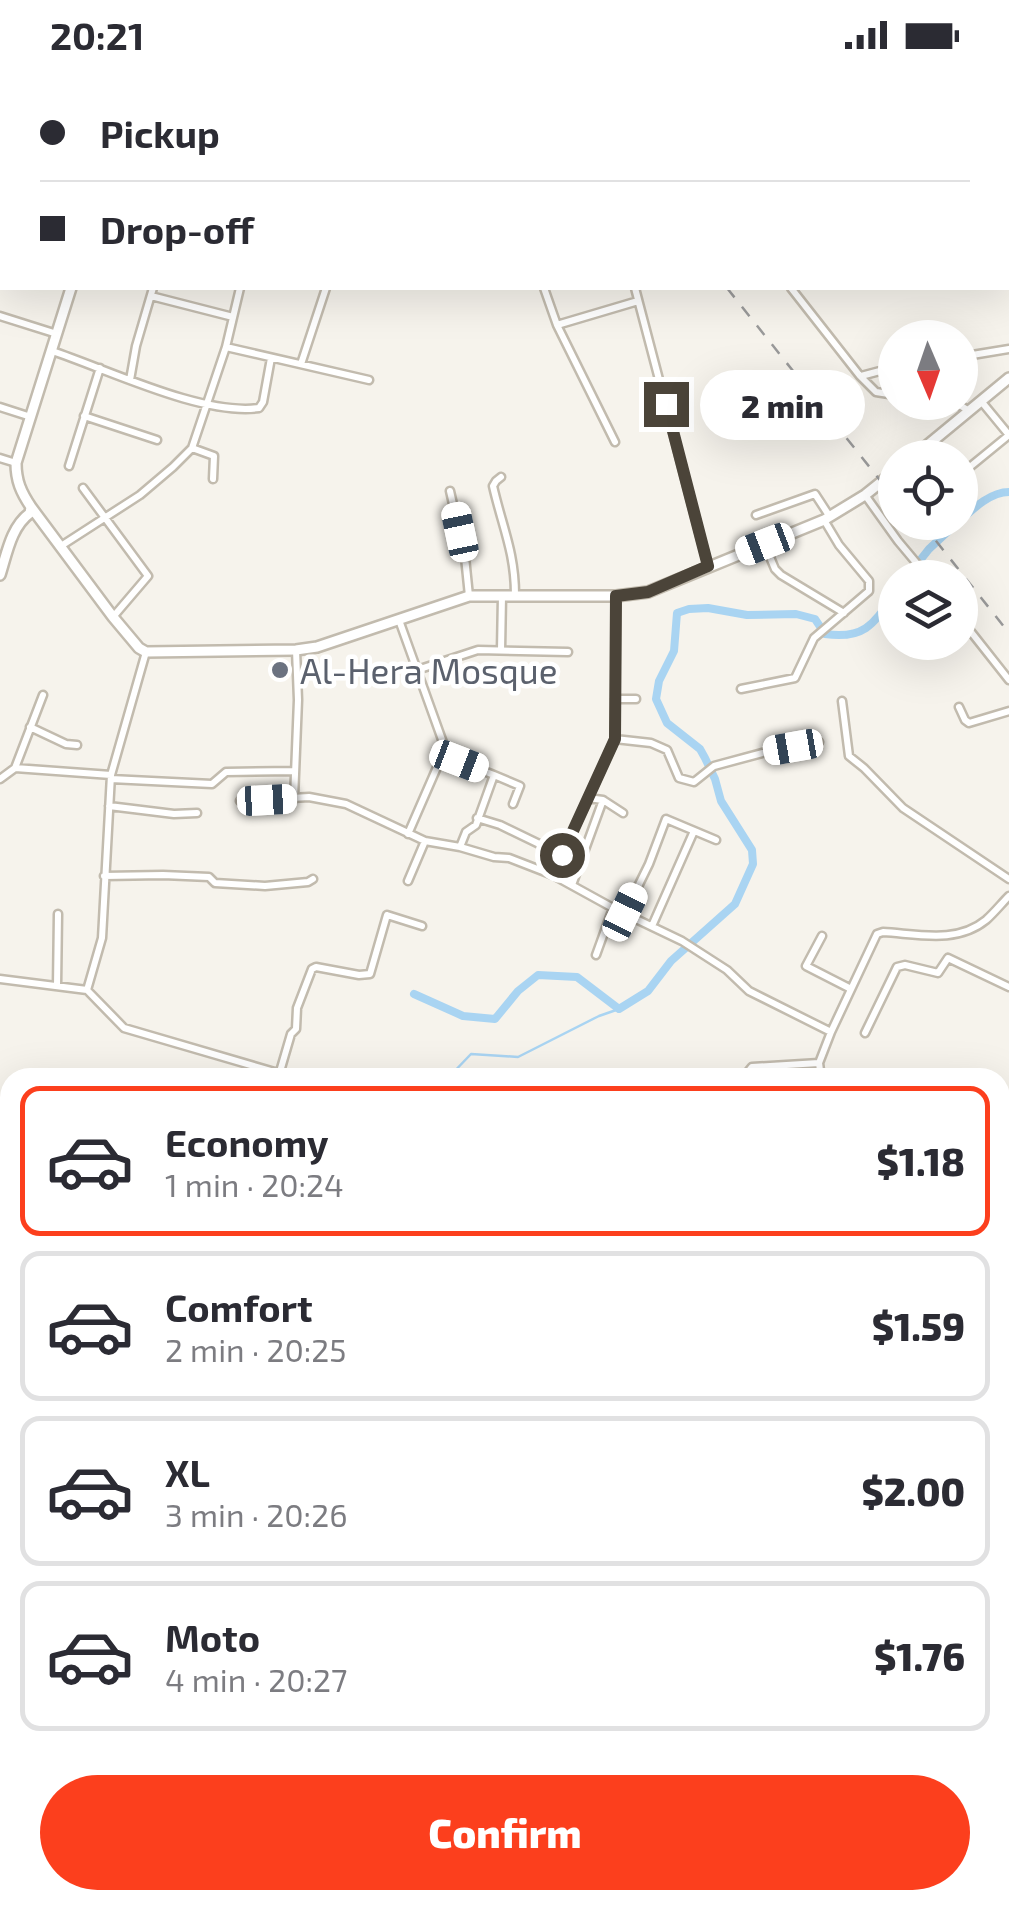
<!DOCTYPE html>
<html lang="en">
<head>
<meta charset="utf-8">
<style>
	body { margin:0; font-family:"Exo 2",sans-serif; background:#f2f2f3; color:#2b2b33; height:100vh; display:flex; flex-direction:column; font-size:38px; white-space:nowrap }
	* { box-sizing:border-box; margin:0 }
	p { font-size:32px; color:#7c7c81 }
	.icon { flex:none; width:55px; height:55px; fill:none; stroke:currentColor; stroke-width:2; stroke-linecap:round; stroke-linejoin:round }
	.map { position:relative; flex:1; overflow:hidden }
	.side { position:absolute; left:0px; top:998px; width:1010px; height:842px; display:flex; flex-direction:column; background:#fff; border-radius:30px 30px 0 0; box-shadow:0 10px 40px #0002 }
	.side>* { flex:none }
	.hud { position:absolute; left:0px; top:0px; width:1010px; height:220px; box-shadow:0 10px 40px #0002; display:grid; align-content:center; height:220px; padding:0 40px; background:#fff }
	.needle { width:65px; rotate:178deg }
	.buttons { position:absolute; left:878px; top:250px; display:grid; gap:20px }
	.buttons a { display:grid; place-items:center; width:100px; height:100px; border-radius:50%; background:#fff; box-shadow:0 10px 40px #0002; font-size:50px }
	.end { position:absolute; width:45px; height:45px; margin:-22px; border:12px solid #4b4439; background:#fff; box-shadow:0 0 0 5px #fff }
	.from { border-radius:50% }
	.bubble { position:absolute; height:70px; border-radius:35px; background:#fff; box-shadow:0 10px 40px #0002; font-size:32px; font-weight:800; line-height:70px; text-align:center }
	.car { position:absolute; width:30px; height:60px; margin:-30px -15px; border-radius:12px; box-shadow:0 0 8px 2px #0007; background:linear-gradient(#fff 24%,#345 0 40%,#fff 0 76%,#345 0 86%,#fff 0) }
	.hud b { display:flex; align-items:center; gap:35px; height:95px; font-size:38px }
	.hud b+b { border-top:2px solid #e1e1e2 }
	.hud i { width:25px; height:25px; background:#2b2b33 }
	ul { padding:18px 0 0; list-style:none }
	li { display:flex; align-items:center; gap:30px; height:150px; margin:0 20px 15px; padding:0 20px; border:5px solid #e1e1e2; border-radius:20px }
	li div { flex:1 }
	li b { display:block; font-size:38px }
	li em { font-style:normal; font-weight:800 }
	li.current { border-color:#fc3f1d }
	li>.icon { width:90px; height:90px; stroke-width:1.5 }
	.button { display:flex; gap:20px; margin-top:auto; padding:20px 40px }
	.button a { flex:1; height:115px; border-radius:60px; background:#fc3f1d; color:#fff; font-size:40px; font-weight:800; line-height:115px; text-align:center }
	.status { display:flex; justify-content:space-between; align-items:center; height:70px; padding:0 50px; background:#fff; direction:ltr }
	.status svg { height:28px; fill:currentColor }
	.map>svg:first-child { display:block }
	.green { fill:#d2eab5 }
	.lines { fill:none; stroke-linecap:round; stroke-linejoin:round }
	.stream { stroke:#a9d4f2; stroke-width:2.5 }
	.canal { stroke:#a9d4f2; stroke-width:8 }
	.minor-casing { stroke:#c2bbae; stroke-width:11 }
	.tertiary-casing { stroke:#c2bbae; stroke-width:14 }
	.trunk-casing { stroke:#e0a43c; stroke-width:16 }
	.minor { stroke:#fff; stroke-width:6 }
	.tertiary { stroke:#fff; stroke-width:9 }
	.trunk { stroke:#ffd985; stroke-width:11 }
	.rail { stroke:#9a9a9a; stroke-width:2.5; stroke-dasharray:12 12; stroke-linecap:butt }
	.route { stroke:#4b4439; stroke-width:12 }
	.worship-dot { fill:#6b7280; stroke:#fff; stroke-width:4 }
	.labels { text-anchor:middle; dominant-baseline:central; stroke-width:9; stroke-linejoin:round; paint-order:stroke }
	.worship-label { font-size:35px; fill:#5b616d; stroke:#fff; text-anchor:start }
</style>
</head>
<body>
<div class="status"><b>20:21</b><svg viewBox="0 0 49 12"><path d="M0 12V9h3v3zM5 12V6h3v6zM10 12V3h3v9zM15 12V0h3v12zM26 1h20v11H26zM47 4h2v5h-2z"/></svg></div>
<div class="map">
<svg width="1009" height="1839" viewBox="0 0 1009 1839">
	<rect width="100%" height="100%" fill="#f6f3ec"/>
	<path class="green" d="M1000,1717L1009,1718V1839H0V1818L10,1810V1830H1000Z"/>
	<g class="lines">
		<path class="stream" d="M448,1008L471,984L518,987L599,946L619,939"/>
		<path class="canal" d="M960,451C973,439 990,422 1009,422
			M906,508L929,479L958,452
			M414,924L463,946L495,949L518,921L538,905L577,907L619,939L648,921L671,891L735,834L753,794L752,780L721,731L715,709L705,688L700,679L667,653L656,629L659,611L674,581L677,543L689,539L708,538L747,545L796,544L815,549L825,564C866,570 875,552 895,523"/>
		<g class="minor-casing">
			<path id="minor" d="M278,0V2
				M617,0L619,2
				M759,0V2
				M153,2L169,0
				M914,2L917,0
				M0,29L2,28
				M0,110L2,111
				M0,173L2,166
				M0,198L2,199
				M544,218L557,255L615,372
				M635,218L708,496
				M791,218L860,306L876,322L895,325
				M151,226L233,247
				M0,246L57,264
				M557,255L638,231
				M226,277L369,310
				M52,281C107,299 202,346 259,338L263,332L271,288
				M960,287L1009,279
				M301,294L326,218
				M861,306L895,297
				M130,310L136,276L153,218
				M981,331L1009,365
				M955,332L969,341
				M0,337L31,347
				M84,346L157,370
				M192,378L214,386L213,409
				M0,388L16,393
				M69,396L100,298
				M960,405L1009,365
				M501,407L496,411L493,416C502,456 515,482 515,525
				M83,418L148,506L113,547
				M450,421L465,487L469,526
				M865,425L898,471L929,508
				M756,445L815,424L830,447
				M765,475L775,499L781,505L844,543
				M61,476L140,425L173,397L192,378L226,277L240,218
				M960,548L1009,610
				M399,550L445,678C457,694 477,698 494,705
				M501,580L502,526
				M417,600L478,580L568,582
				M741,619L795,608L814,568L869,521V511L839,475L824,450
				M615,629H636
				M842,631L849,686L864,698L903,738L1009,809
				M959,637L965,650L969,653L1009,641
				M30,657L66,674L77,675
				M615,669L651,673L667,680L679,708L694,712L714,696L766,682L819,672
				M15,698L43,625
				M0,709L15,698L111,705
				M111,709L212,714L226,702L295,701
				M588,728L603,730L623,743
				M294,729L298,630L296,580
				M240,731L309,727L346,734L425,771L460,777
				M513,734L520,716L494,705L476,755L466,762L460,777L494,787L509,788L553,805L613,838L682,871L727,900L749,921L831,962
				M109,736L174,744L197,743
				M477,748L500,755L562,785
				M408,764L445,679
				M553,805L615,669L616,526
				M104,806L163,805L209,807L215,813L265,816L308,812L313,809
				M408,811L425,771
				M572,815L603,730
				M625,843L649,794L666,749L716,770
				M652,856L694,761
				M822,866L806,896L851,919
				M596,885L613,838
				M0,909L87,920L124,958L295,1008
				M57,916L58,844
				M87,920L102,868L111,705L146,582
				M865,963L897,897L905,895L938,903L948,888L1009,917
				M279,1005L291,964L296,959L297,938L312,899L316,897L359,905L370,904L387,845L422,856
				M743,1008L752,997L819,993
				M821,1008L819,993L831,962L877,864L883,862C918,864 957,874 986,850C994,843 1002,833 1009,826
				M1000,1277L1009,1274
				M0,1337L10,1338
				M1000,1348L1009,1347
				M0,1385L10,1386
				M0,1434H10
				M0,1558L10,1554
				M1000,1600L1009,1601
				M0,1694L10,1696
				M0,1767L10,1764
				M83,1830L95,1839
				M900,1830L909,1839
				M24,1838L51,1836L54,1839
				M153,1839L159,1830
				M324,1839L330,1830
				M942,1839L948,1837"/>
		</g>
		<g class="tertiary-casing">
			<path id="tertiary" d="M121,0L123,2
				M134,0L137,2
				M912,388L1009,308
				M31,437L113,547L139,578L146,582L296,580L317,577L469,526H616L648,522L824,450L865,425L895,401
				M0,505C7,483 11,457 30,443L31,437C21,422 16,411 16,393L71,218"/>
		</g>
		<g class="trunk-casing">
			<path id="trunk" d="M930,0L932,2
				M945,0L947,2
				M1008,78L1009,80
				M1008,91L1009,93"/>
		</g>
		<use href="#minor" class="minor"/>
		<use href="#tertiary" class="tertiary"/>
		<use href="#trunk" class="trunk"/>
		<path class="rail" d="M561,0L563,2
			M727,218L895,429
			M921,452L1009,563"/>
	</g>
	<g class="lines">
		<path class="route" d="M562,785L615,669L616,526L648,522L708,496L666,334"/>
	</g>
	<circle class="worship-dot" cx="280" cy="600" r="10"/>
	<g class="labels">
		<g class="worship-label">
			<text x="300" y="600">Al-Hera Mosque</text>
		</g>
	</g>
</svg>
<div class="buttons">
<a><svg class="needle" viewBox="-14 -14 28 28"><path d="M0-13l5 13h-10z" fill="#e53935"/><path d="M0 13l5-13h-10z" fill="#7c7c81"/></svg></a>
<a><svg class="icon" aria-label="locate" viewBox="0 0 24 24"><circle cx="12" cy="12" r="6"/><path d="M12 2v4M12 18v4M2 12h4M18 12h4"/></svg></a>
<a><svg class="icon" aria-label="layers" viewBox="0 0 24 24"><path d="M12 4l9 5-9 5-9-5zM3 14l9 5 9-5"/></svg></a>
</div>
<i class="end from" style="left:562px;top:785px"></i>
<i class="end" style="left:666px;top:334px"></i>
<div class="bubble" style="left:700px;top:300px;width:165px">2 min</div>
<i class="car" style="left:460px;top:462px;rotate:348deg"></i>
<i class="car" style="left:765px;top:474px;rotate:249deg"></i>
<i class="car" style="left:793px;top:677px;rotate:260deg"></i>
<i class="car" style="left:459px;top:691px;rotate:111deg"></i>
<i class="car" style="left:267px;top:730px;rotate:87deg"></i>
<i class="car" style="left:625px;top:842px;rotate:26deg"></i>
<div class="hud">
<b><i class="from"></i>Pickup</b>
<b><i></i>Drop-off</b>
</div>
<section class="side">
<ul>
<li class="current"><svg class="icon" aria-label="car" viewBox="0 0 24 24"><path d="M5 17H2v-5l4-1 3-4h7l3 4 3 1v5h-3M9 17h6M6 11h13"/><circle cx="7" cy="17" r="2"/><circle cx="17" cy="17" r="2"/></svg><div><b>Economy</b><p>1 min · 20:24</p></div><em>$1.18</em></li>
<li><svg class="icon" aria-label="car" viewBox="0 0 24 24"><path d="M5 17H2v-5l4-1 3-4h7l3 4 3 1v5h-3M9 17h6M6 11h13"/><circle cx="7" cy="17" r="2"/><circle cx="17" cy="17" r="2"/></svg><div><b>Comfort</b><p>2 min · 20:25</p></div><em>$1.59</em></li>
<li><svg class="icon" aria-label="car" viewBox="0 0 24 24"><path d="M5 17H2v-5l4-1 3-4h7l3 4 3 1v5h-3M9 17h6M6 11h13"/><circle cx="7" cy="17" r="2"/><circle cx="17" cy="17" r="2"/></svg><div><b>XL</b><p>3 min · 20:26</p></div><em>$2.00</em></li>
<li><svg class="icon" aria-label="car" viewBox="0 0 24 24"><path d="M5 17H2v-5l4-1 3-4h7l3 4 3 1v5h-3M9 17h6M6 11h13"/><circle cx="7" cy="17" r="2"/><circle cx="17" cy="17" r="2"/></svg><div><b>Moto</b><p>4 min · 20:27</p></div><em>$1.76</em></li>
</ul>
<div class="button"><a>Confirm</a></div>
</section>
</div>
</body>
</html>
